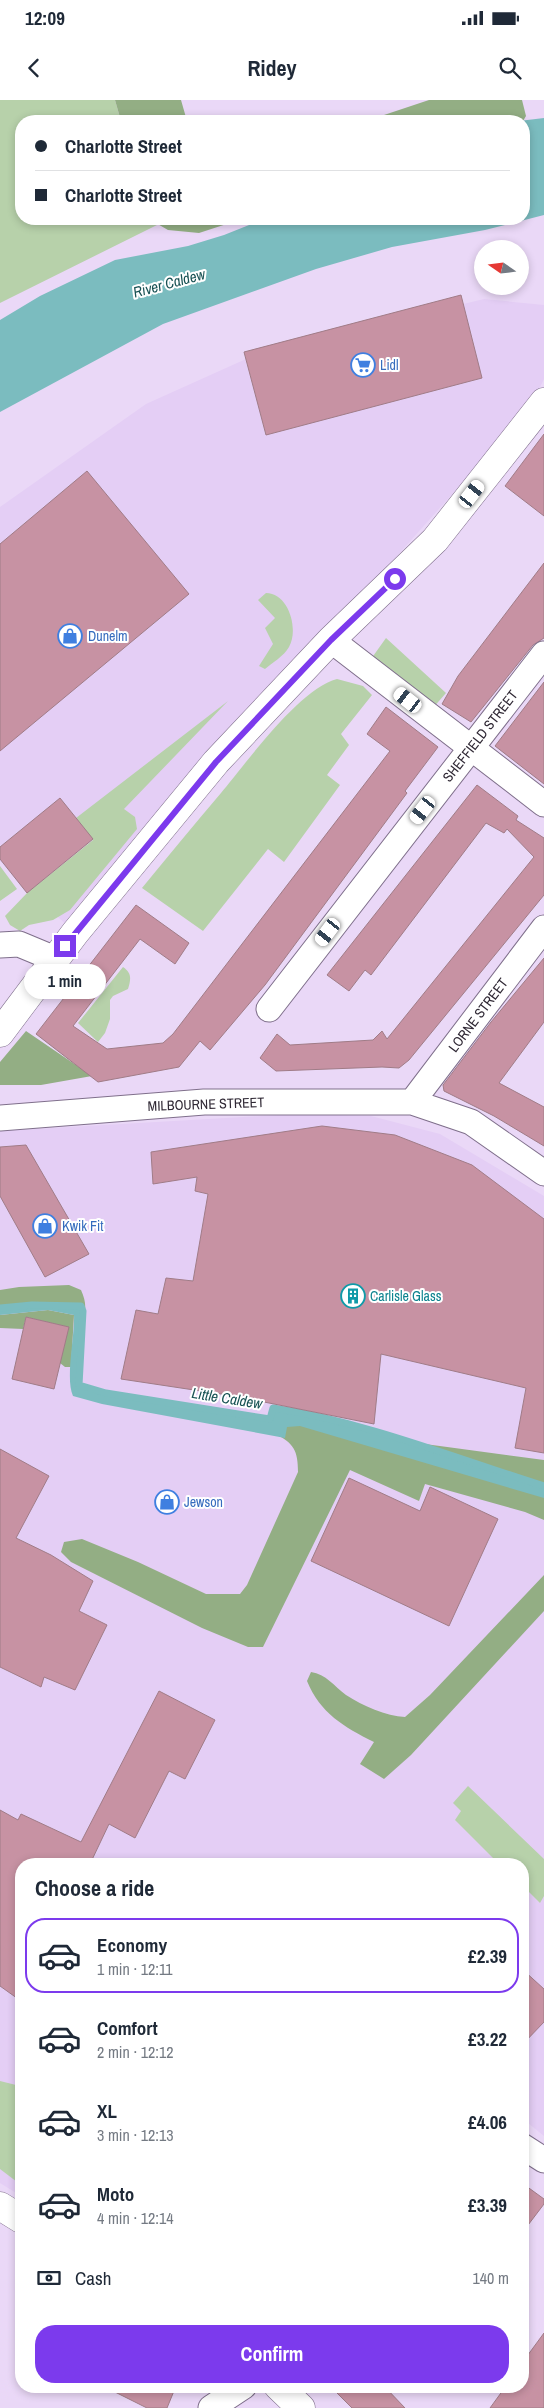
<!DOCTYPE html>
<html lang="en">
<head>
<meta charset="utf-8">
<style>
	body { margin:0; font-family:"Archivo Narrow",sans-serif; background:#f2f2f3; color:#1f2937; height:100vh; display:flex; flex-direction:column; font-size:19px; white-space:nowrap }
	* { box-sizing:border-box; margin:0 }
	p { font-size:16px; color:#747a83 }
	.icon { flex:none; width:28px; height:28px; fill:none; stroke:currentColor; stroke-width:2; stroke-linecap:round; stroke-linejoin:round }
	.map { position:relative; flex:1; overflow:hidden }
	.sheet { position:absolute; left:15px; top:1758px; width:514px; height:535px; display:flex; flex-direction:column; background:#fff; border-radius:20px; box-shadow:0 2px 8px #0003 }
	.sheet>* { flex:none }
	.hud { position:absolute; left:15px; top:15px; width:515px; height:110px; border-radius:20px; box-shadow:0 2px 8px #0003; display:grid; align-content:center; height:110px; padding:0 20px; background:#fff }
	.needle { width:32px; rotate:284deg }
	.fabs { position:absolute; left:474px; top:140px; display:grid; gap:10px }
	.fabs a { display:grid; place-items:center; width:55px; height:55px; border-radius:50%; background:#fff; box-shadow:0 2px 8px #0003; font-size:25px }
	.end { position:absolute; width:22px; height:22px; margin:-11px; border:6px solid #7c3aed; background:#fff; box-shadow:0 0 0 2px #fff }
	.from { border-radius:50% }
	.bubble { position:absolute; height:35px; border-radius:18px; background:#fff; box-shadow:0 2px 8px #0003; font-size:16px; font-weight:700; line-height:35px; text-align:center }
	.car { position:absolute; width:15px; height:30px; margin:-15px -8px; border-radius:6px; box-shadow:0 0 4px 1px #0007; background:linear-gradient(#fff 24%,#345 0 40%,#fff 0 76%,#345 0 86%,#fff 0) }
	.hud b { display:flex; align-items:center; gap:18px; height:48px; font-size:19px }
	.hud b+b { border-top:1px solid #e0e1e3 }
	.hud i { width:12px; height:12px; background:#1f2937 }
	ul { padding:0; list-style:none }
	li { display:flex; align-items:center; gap:15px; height:75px; margin:0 10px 8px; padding:0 10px; border:2px solid transparent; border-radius:20px }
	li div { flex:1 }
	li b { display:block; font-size:19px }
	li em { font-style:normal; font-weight:700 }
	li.on { border-color:#7c3aed }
	li>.icon { width:45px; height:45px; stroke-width:1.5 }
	h2 { padding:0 20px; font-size:22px; line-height:60px }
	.pay { display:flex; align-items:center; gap:12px; height:55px; padding:0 20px; font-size:19px }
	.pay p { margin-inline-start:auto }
	.action { display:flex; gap:10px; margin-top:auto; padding:10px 20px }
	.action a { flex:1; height:58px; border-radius:20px; background:#7c3aed; color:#fff; font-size:20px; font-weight:700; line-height:58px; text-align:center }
	.status { display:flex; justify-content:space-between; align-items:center; height:35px; padding:0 25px; background:#fff; direction:ltr }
	.status svg { height:14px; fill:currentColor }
	header { display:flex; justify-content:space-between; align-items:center; height:65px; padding:0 20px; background:#fff; font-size:22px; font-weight:700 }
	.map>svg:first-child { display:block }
	.built { fill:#e4cef5 }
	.green { fill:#b7d1aa }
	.forest { fill:#93ae84 }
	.water { fill:#7bbcbf }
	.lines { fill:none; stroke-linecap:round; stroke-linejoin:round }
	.stream { stroke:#7bbcbf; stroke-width:7 }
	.building { fill:#c792a3; stroke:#a07c87 }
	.minor-casing { stroke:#7f6f8b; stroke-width:27 }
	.tertiary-casing { stroke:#7f6f8b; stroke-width:29 }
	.secondary-casing { stroke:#7f6f8b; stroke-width:29 }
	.minor { stroke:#fff; stroke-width:25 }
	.tertiary { stroke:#fff; stroke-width:28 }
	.secondary { stroke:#fff; stroke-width:28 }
	.route { stroke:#7c3aed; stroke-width:6 }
	.labels { text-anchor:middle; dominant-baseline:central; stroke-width:4; stroke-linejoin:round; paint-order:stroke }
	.shop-label { font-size:14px; fill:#366cbe; stroke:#fff; text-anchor:start }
	.street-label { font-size:14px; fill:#302935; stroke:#fff }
	.culture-label { font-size:14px; fill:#0d838f; stroke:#fff; text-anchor:start }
	.water-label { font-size:15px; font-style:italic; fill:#185254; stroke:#fff }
</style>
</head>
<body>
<div class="status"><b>12:09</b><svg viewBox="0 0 49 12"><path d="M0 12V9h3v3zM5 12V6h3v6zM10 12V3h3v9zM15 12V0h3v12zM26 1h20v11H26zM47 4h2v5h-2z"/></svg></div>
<header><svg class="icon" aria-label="back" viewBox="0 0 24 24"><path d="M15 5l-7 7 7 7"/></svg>Ridey<svg class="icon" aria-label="search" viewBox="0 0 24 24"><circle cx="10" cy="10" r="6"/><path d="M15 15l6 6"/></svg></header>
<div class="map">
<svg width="544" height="2308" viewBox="0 0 544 2308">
	<rect width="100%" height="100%" fill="#ead8f7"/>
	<path class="built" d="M484,199L544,205V279L531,306L67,825L21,785L0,761V407L146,304L257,254Z
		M297,1014L371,1016L440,1034L544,1096V2036L523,2019L522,1764H21V2096L0,2083V1031Z"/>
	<path class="green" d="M0,0H115L121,21H21V119H149L157,125L0,203Z
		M266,493C289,493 299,530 289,547C284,556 272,563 265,569L259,566L273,544L265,528L275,518L258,500Z
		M386,538L446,593L432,609L371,559Z
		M337,579L363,586L372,595L341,634L349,645L327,675L340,685L284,762L268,749L203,831L142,788C168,756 194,725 221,693C247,662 299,589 337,579Z
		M228,601L124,709L135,717L137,729L70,810L53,820L29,825L20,831L10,825L5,816L27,793L93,740L76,718Z
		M0,766L17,789L0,801Z
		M123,867C132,873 131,879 128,889L113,896L110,900V919L105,933L98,942L78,923Z
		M468,1686L544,1759V1796L540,1803L523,1786L522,1764H499L455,1720L461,1711L453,1703Z
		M0,1981L16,1985L21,1990V2085L0,2069Z"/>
	<path class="forest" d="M115,0H181L187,21H121Z
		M429,0H522L526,16L523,21H366Z
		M149,119H242L199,133L168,130Z
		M26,931L92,976L41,985H0V962Z
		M69,1185L81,1190C87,1203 86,1211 82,1224L83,1211L32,1205L0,1208V1190L19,1187Z
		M48,1210L74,1215L71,1267H65L60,1263L68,1227L26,1217L23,1229L0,1228V1215Z
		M290,1324L318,1325L425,1344L544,1360V1420L525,1412L425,1384L419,1401L350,1370L263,1547H248L202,1528L71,1462L61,1452L64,1442L82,1439L138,1462L206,1494H240L247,1485L298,1372C298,1351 294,1343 275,1334Z
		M544,1475V1511L411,1655L384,1679L360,1664L374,1642C344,1627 320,1613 307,1581L311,1572C326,1574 334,1586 346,1595C363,1606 386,1616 405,1617L430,1595Z"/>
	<path class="water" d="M544,18V115L485,130L392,147L316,169L163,224L0,312V220L40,196L115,160L188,146L224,135L264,119H524V21H519Z
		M53,1204L81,1206L83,1211L80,1286L106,1293L270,1319L273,1308C366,1322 455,1358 544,1386V1398L300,1326L287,1327L285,1338L102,1304L73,1296C65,1279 75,1236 74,1215L48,1210L0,1215V1208Z"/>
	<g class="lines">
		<path class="stream" d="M0,1208L32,1205L81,1206L83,1211L79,1285L106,1293L270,1319L273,1308C366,1322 455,1358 544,1386"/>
	</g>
	<path class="building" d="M461,195L482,278L266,335L244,252Z
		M544,334V416L505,386Z
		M87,371L189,494L0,651V444Z
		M544,463V538L533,545L471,622L442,604L458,576Z
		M544,582V684L495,646Z
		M386,607L438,647L405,691L407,693L265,885L210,950L200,941L179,967L98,982L36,934L136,805L189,843L175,864L140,839L73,926L107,949L163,943L173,934L390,651L367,634Z
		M477,685L518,716L516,720L544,738V795L409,960L399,968L382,967L276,971L260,958L277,934L290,945L373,940L382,931L387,939L534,757L507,729L504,733L486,723L371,875L365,870L349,891L327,875Z
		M60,698L93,739L27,793L0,759V747Z
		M544,858V922L499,983L544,1007V1046L494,1016L444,991L443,985L491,922Z
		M322,1026L395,1035L472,1065L544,1119V1353L515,1348L526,1288L381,1254L374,1324L234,1296L121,1279L136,1210L158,1214L166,1178L193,1181L208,1094L195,1091L197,1077L153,1084L151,1052Z
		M26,1045L89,1154L45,1177L0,1096V1047Z
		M26,1217L69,1227L54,1289L12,1279Z
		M0,1349L49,1376L16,1438L51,1455L93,1481L79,1511L107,1525L75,1590L44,1577L41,1587L0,1567Z
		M349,1378L420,1411L430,1387L498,1419L449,1526L311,1461Z
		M159,1591L215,1620L185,1679L169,1671L135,1738L109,1724L90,1764H21V1901L0,1886V1710L18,1720L21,1714L81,1742Z
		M522,1869L544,1889V1922L522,1945Z
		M522,2083L544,2099V2104L522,2133Z
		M544,2233V2308H490L506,2286H522V2263Z
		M103,2286H176L167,2308H147Z
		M330,2286H384L405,2308H352Z"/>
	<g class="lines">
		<g class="minor-casing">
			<path id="minor" d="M331,540L544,704
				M0,845L19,844L55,859
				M269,909L544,554
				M412,1002L544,828
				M0,1018L204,1002H412L471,1022L544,1073
				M522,2046L544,2060
				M211,2308L244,2286"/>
		</g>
		<g class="tertiary-casing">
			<path id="tertiary" d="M0,933L75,833L216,662L331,540L435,440L544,302"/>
		</g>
		<g class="secondary-casing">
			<path id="secondary" d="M0,2106L21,2119
				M278,2286L301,2308"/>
		</g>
		<use href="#minor" class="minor"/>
		<use href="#tertiary" class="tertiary"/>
		<use href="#secondary" class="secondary"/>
	</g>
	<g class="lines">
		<path class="route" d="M65,846L216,662L331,540L395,479"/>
	</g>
	<defs>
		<g id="supermarket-ring" transform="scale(1.25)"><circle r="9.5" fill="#fff" stroke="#3f7fe0" stroke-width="1.5"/><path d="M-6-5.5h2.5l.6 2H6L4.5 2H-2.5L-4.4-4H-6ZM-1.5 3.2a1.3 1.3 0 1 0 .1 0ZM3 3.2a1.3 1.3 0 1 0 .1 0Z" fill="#3f7fe0"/></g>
		<g id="shop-ring" transform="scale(1.25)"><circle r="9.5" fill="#fff" stroke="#3f7fe0" stroke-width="1.5"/><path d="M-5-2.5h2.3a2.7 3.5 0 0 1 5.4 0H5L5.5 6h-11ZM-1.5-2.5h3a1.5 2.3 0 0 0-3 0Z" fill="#3f7fe0"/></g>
		<g id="building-ring" transform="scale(1.25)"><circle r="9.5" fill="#fff" stroke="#0f9aa8" stroke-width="1.5"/><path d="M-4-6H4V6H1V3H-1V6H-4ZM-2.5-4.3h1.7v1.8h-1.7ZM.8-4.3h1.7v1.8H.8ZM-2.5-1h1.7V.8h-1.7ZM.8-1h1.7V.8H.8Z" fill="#0f9aa8"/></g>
	</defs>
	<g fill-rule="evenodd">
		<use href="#supermarket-ring" x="363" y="265"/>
		<use href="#shop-ring" x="70" y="536"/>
		<use href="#shop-ring" x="45" y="1126"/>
		<use href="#building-ring" x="353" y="1196"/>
		<use href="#shop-ring" x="167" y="1402"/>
	</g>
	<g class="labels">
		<g class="shop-label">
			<text x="380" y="265">Lidl</text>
			<text x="88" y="536">Dunelm</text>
			<text x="62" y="1126">Kwik Fit</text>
			<text x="184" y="1402">Jewson</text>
		</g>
		<g class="street-label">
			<text transform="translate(480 636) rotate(-52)">SHEFFIELD STREET</text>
			<text transform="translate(478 915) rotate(-53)">LORNE STREET</text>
			<text transform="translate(206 1004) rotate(-2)">MILBOURNE STREET</text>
		</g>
		<g class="culture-label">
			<text x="370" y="1196">Carlisle Glass</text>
		</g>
		<g class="water-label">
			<text transform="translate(169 183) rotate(-15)">River Caldew</text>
			<text transform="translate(227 1298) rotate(9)">Little Caldew</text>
		</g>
	</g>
</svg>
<div class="fabs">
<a><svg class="needle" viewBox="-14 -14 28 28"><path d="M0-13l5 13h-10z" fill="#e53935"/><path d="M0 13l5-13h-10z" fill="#747a83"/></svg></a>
</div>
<i class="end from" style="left:395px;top:479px"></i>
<i class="end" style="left:65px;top:846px"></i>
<div class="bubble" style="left:24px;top:864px;width:82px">1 min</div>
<i class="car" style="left:472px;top:394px;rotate:38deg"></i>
<i class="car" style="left:408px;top:600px;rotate:308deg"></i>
<i class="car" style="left:423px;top:710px;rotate:218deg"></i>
<i class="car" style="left:328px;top:832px;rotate:217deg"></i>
<div class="hud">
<b><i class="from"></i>Charlotte Street</b>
<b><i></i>Charlotte Street</b>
</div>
<section class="sheet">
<h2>Choose a ride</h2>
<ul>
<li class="on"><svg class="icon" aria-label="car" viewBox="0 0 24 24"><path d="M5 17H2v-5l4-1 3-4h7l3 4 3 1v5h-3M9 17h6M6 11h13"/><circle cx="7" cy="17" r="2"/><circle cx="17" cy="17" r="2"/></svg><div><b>Economy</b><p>1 min · 12:11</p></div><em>£2.39</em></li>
<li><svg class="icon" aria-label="car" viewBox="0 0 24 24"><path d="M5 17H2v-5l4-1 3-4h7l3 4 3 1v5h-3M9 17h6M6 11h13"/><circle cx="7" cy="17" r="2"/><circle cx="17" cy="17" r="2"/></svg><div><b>Comfort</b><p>2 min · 12:12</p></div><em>£3.22</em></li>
<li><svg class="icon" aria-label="car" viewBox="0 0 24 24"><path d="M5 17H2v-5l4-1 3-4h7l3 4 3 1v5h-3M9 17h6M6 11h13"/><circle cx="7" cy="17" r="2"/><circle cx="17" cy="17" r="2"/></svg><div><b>XL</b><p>3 min · 12:13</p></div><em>£4.06</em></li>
<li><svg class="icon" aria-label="car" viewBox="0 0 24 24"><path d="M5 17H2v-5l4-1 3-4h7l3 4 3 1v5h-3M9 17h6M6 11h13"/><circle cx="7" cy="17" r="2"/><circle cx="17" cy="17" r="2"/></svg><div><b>Moto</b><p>4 min · 12:14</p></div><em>£3.39</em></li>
</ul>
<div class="pay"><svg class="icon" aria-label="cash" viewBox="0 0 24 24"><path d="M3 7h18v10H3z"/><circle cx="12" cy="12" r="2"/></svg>Cash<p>140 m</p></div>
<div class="action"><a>Confirm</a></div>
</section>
</div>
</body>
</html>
